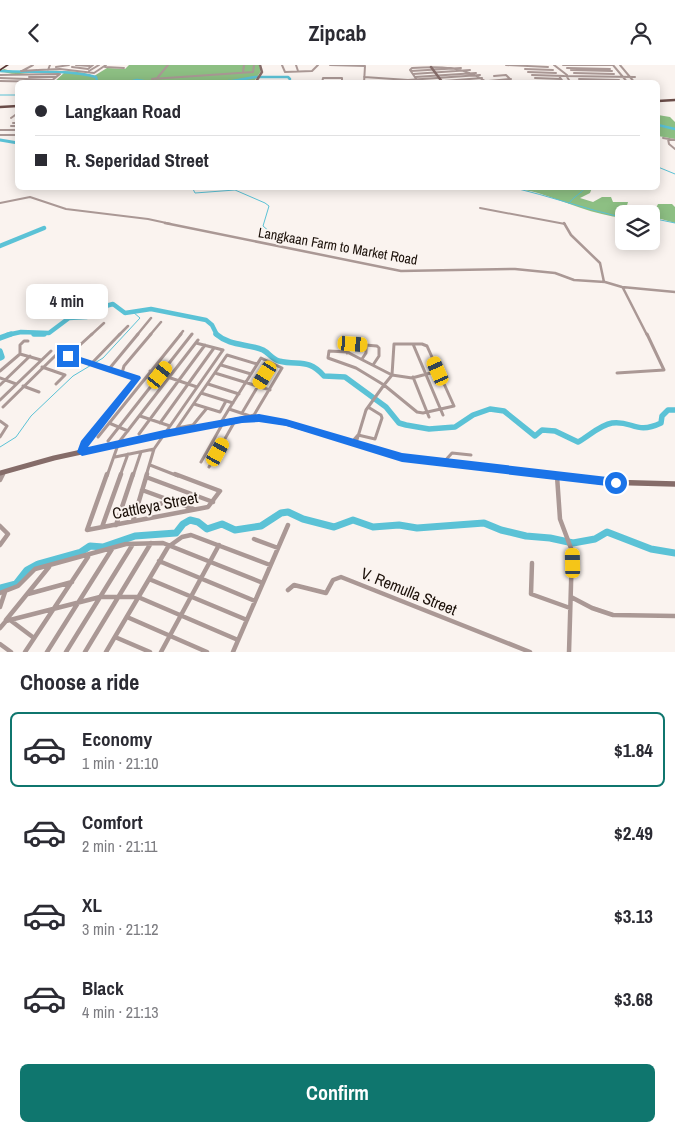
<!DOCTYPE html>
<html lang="en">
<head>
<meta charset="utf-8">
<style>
	body { margin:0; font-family:"Archivo Narrow",sans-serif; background:#f2f2f3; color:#2b2b33; height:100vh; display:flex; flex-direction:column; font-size:19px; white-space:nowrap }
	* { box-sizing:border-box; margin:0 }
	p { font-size:16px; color:#7c7c81 }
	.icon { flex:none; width:28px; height:28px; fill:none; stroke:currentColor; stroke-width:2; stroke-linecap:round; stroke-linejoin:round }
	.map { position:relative; height:587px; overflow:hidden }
	.side { display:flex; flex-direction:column; background:#fff; flex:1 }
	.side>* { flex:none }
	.hud { position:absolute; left:15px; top:15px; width:645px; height:110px; border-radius:8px; box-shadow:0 2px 12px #0003; display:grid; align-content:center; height:110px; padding:0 20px; background:#fff }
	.tools { position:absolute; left:615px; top:140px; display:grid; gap:10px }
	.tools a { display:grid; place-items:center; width:45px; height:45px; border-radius:8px; background:#fff; box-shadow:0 2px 12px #0003; font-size:25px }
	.end { position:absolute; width:22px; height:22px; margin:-11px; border:6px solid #1a73e8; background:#fff; box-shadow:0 0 0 2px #fff }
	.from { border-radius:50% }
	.bubble { position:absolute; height:35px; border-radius:8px; background:#fff; box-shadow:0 2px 12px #0003; font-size:16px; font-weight:700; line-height:35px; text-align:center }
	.car { position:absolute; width:15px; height:30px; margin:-15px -8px; border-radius:6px; box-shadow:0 0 4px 1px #0007; background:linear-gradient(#f5c518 24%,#345 0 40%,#f5c518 0 76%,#345 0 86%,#f5c518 0) }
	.hud b { display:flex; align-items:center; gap:18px; height:48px; font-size:19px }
	.hud b+b { border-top:1px solid #e1e1e2 }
	.hud i { width:12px; height:12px; background:#2b2b33 }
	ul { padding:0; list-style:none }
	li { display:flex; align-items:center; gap:15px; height:75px; margin:0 10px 8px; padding:0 10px; border:2px solid transparent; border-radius:8px }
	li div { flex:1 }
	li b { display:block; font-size:19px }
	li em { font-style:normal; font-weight:700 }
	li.selected { border-color:#0f766e }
	li>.icon { width:45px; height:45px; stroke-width:1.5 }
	h2 { padding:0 20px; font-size:22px; line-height:60px }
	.action { display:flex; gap:10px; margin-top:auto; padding:10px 20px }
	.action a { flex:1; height:58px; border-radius:8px; background:#0f766e; color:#fff; font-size:20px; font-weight:700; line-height:58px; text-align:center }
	header { display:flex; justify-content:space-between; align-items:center; height:65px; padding:0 20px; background:#fff; font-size:22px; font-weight:700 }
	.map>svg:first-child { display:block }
	.forest { fill:#8dbf83 }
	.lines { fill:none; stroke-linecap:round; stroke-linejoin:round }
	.stream { stroke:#5bc2d6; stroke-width:1 }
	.canal { stroke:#5bc2d6; stroke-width:2 }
	.river-far4 { stroke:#5bc2d6; stroke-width:2.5 }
	.river-far3 { stroke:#5bc2d6; stroke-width:3 }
	.river-far2 { stroke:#5bc2d6; stroke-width:4.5 }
	.river-far1 { stroke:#5bc2d6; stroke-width:5.5 }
	.river { stroke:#5bc2d6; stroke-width:7 }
	.street-far3 { stroke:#aa9895; stroke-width:2 }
	.street-far2 { stroke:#aa9895; stroke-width:2.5 }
	.street-far1 { stroke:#aa9895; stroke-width:3 }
	.street { stroke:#aa9895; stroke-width:4.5 }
	.secondary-far2 { stroke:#856c69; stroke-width:2.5 }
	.secondary-far1 { stroke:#856c69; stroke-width:5 }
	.secondary { stroke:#856c69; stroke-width:5.5 }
	.primary { stroke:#6b4d49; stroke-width:2.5 }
	.highway { fill:#54332f; fill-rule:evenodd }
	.route { fill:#1a73e8 }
	.labels { text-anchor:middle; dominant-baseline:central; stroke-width:4; stroke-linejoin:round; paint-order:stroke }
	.street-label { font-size:14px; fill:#1b1009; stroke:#faf3ef }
	.near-street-label { font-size:16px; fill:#1b1009; stroke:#faf3ef }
</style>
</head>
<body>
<header><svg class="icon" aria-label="back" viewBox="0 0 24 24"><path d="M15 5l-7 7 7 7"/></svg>Zipcab<svg class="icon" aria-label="person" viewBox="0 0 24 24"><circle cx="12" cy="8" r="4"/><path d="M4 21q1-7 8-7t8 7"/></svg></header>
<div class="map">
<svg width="675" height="587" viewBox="0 0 675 587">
	<rect width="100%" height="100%" fill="#faf3ef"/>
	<path class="forest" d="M129,0H259L261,6L253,18H53L65,7C52,3 30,9 16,9C10,9 6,7 0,7L4,4C33,13 66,0 94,11L107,3L125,4Z
		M658,50L670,52L675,57V74L658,71Z
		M511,123H592L590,128L580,133L593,137L602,132H611L613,137H628L626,144L628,145L640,143H656L658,139H672L675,142V158L661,154L651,153V149H624V153C594,150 566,137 538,128C529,125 520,125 511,123Z"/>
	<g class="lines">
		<path class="stream" d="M229,15L236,18
			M0,30H18
			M658,102L675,109
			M192,122L195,128L235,125L265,138L269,141L263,161L270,167
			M511,122C549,131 586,144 624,153
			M569,138C574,131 581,129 586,122
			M651,153L675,158
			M0,382L16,372L31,351L73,311L103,293L140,253L133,247"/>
		<path class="canal" d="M512,18H524"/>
		<path class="river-far4" d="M0,6C32,8 65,4 96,12L97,16L95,18
			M125,18L137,15L156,18
			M169,18H189
			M221,18L255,12H288L290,14L289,18
			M658,60L675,64"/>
		<path class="river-far3" d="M0,75L18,78"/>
		<path class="river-far2" d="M0,181L44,163
			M7,270L21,267L49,268L69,253L87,252L102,242L113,239L125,248L151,244L206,255L212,260L217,270"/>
		<path class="river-far1" d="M34,269H44
			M216,269C231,282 247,278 263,285C269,288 272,294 279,296C299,301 308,293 324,311L345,312L386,342L399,358L406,360L429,364L455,362L473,350L490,344L504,346L535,371L542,365L555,366L578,377C589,371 600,360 612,358C632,355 636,370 661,358L662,351L668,345H675
			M0,273L11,269
			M0,286L2,292L0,293"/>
		<path class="river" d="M0,523L16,519L27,505L38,499L81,487L90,481L103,482L135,471L176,468L183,459L190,455L198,457L207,464L222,459L235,465L261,461L281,448L288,447L303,454L334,462L353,455L373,462L399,460L417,463L484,458L501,465L526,471L550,473L573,478L595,474L607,467L651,484L675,488"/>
		<path class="street-far3" d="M76,0L90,1
			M282,0L285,7L312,6L318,0
			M296,0L298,6
			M330,0L365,1
			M506,0L548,2
			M554,0L567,10
			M563,0H612
			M613,0L628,18
			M620,0L635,18
			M56,2L69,0
			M72,2L88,4L93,0
			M105,2L124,3
			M567,3L610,4
			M525,4L553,5
			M38,5L60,4L94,8L106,0
			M48,5L50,0
			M571,5L612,6
			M21,6L37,5
			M22,6L33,0
			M89,6L99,0
			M411,6L461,3
			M243,7L244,0
			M528,7L556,8
			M574,8L614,9
			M413,9L470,5
			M0,10L59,9
			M532,10L564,11
			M494,11L506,10L510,14
			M559,11L564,18
			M564,11L635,12
			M29,12H56
			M158,12L168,0
			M364,12L408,15L480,10
			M415,12L476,8
			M567,12L571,18
			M0,13L52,15
			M158,13L152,14L253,7L254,0
			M535,13L561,14
			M579,14L619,15
			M0,16L50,17L60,9
			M279,17L304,18
			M538,17H563
			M322,18L323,13H342V18
			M364,18L365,1
			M419,18L410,5L412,3C439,1 462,1 485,16
			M419,18L482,13
			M467,18L511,14
			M11,53L18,48
			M13,58H18
			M11,61H18
			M0,65H18
			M0,70H18
			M663,73L675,75
			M668,74L669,79L675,84
			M0,138L30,132L66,144L148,154L171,159
			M480,143L565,159"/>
		<path class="street-far2" d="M165,158L401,206L515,204L555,208L574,215L605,217L622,222L675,227
			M564,158L571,170L600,198L604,217
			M623,223L647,270
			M91,270L104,258
			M119,270L128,261
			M137,270L151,253
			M150,270L161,257
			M180,270L183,266"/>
		<path class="street-far1" d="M413,279L443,350
			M347,288L353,279L377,281L379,283V291L373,300
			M20,289V280L24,276H28
			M68,291L92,269
			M261,293L282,303L254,350L250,351L229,344Z
			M362,294L366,288V280
			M92,298L120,269
			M221,300L251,309
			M42,302L65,310L56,319
			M109,304L138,269
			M0,306L20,289L41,295
			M150,306L197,322
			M122,308L124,301L151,269
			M215,308L270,325
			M617,308L664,305L647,269
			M392,310L412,313L438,306
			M413,312L429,352
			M0,313L16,319
			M208,319L239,329
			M0,320L30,291
			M384,320L417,347L423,348L454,341L427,281L422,279H394L392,310
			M384,320L356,303L328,293L329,286L347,287L392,310
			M384,320L392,310
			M23,321L39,327
			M201,328L233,338
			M0,335L51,286
			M194,339L220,347L226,336
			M3,342L57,289L137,313L84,379L82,387
			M242,348L271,299
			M140,351L170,361
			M0,356L7,361L0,372
			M109,358L128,366
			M160,358L214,283
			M220,359L229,344
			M177,363L227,290L257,299
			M177,363L193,360L207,343
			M139,369L205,280
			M358,370L375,374L382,353L381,350L368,342
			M98,372L181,269
			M108,376L192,269
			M352,377L358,370
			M356,378L366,345L384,320
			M115,392L154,384
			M201,397L223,358
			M443,398L452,388L471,390
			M150,400L178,411
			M209,402L235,356
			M2,411L4,407
			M107,411L119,377L198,275
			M120,411L128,389
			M133,411L141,387
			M146,411L154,384L223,285L196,278"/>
		<path class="street" d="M107,409L87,465L208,442L220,426L175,409
			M557,411L560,454L572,486L569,587
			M146,412L213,437
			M0,415L3,409
			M142,425L194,444
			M136,444L173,436
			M133,456L147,409
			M116,460L133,409
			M0,461L8,469L0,480
			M102,462L121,409
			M254,474L278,483
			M159,496L255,536
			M532,498L531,529L570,543
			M149,514L247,555
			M288,525L294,520L326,528L333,515L341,512L530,587
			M0,528L18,521L35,504L126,479L163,478L263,518
			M28,529L72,517
			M571,532L592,543L613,550L675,551
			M0,542L5,527
			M127,552L207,587
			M6,555L49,502
			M10,555L34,573
			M0,563L6,556L100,532H138L238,575
			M115,572L150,587
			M0,579L11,587
			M25,587L88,492
			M47,587L112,484
			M66,587L133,479
			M85,587L151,478
			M106,587L168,482L182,472L191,470L270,500
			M161,587L219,480
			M233,587L288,460"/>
		<path class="secondary-far2" d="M431,2L443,18
			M255,18L262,7L260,0"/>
		<path class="secondary-far1" d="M0,408L54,393L164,369L242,354L259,353L286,358L407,393L549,411"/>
		<path class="secondary" d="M539,409L602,417L675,419"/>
		<path class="primary" d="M658,36L675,35
			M0,42L18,41"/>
		<path class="highway" d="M6,0H9L0,6V4Z"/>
	</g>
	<path class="route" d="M68,288L140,311L141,313L88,382L164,365L242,351L259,349L286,354L402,388L616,413L621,418L616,422L402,397L286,361L259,357L242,358L164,373L82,391L77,387L81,376L131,315L65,293V289Z"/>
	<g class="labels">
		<g class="street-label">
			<text transform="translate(338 181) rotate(10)">Langkaan Farm to Market Road</text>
		</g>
		<g class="near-street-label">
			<text transform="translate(155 440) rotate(-11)">Cattleya Street</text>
			<text transform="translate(409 526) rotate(22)">V. Remulla Street</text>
		</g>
	</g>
</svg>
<div class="tools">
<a><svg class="icon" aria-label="layers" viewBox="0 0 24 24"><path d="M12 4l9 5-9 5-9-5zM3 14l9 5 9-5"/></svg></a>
</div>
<i class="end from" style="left:616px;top:418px"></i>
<i class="end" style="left:68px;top:291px"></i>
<div class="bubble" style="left:26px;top:219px;width:82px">4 min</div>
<i class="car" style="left:353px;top:279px;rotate:94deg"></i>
<i class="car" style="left:438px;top:306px;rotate:336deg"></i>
<i class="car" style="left:160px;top:310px;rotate:38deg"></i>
<i class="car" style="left:265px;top:310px;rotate:212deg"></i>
<i class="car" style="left:218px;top:387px;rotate:29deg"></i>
<i class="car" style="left:573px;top:498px;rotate:359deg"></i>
<div class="hud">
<b><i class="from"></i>Langkaan Road</b>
<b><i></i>R. Seperidad Street</b>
</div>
</div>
<section class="side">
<h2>Choose a ride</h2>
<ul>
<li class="selected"><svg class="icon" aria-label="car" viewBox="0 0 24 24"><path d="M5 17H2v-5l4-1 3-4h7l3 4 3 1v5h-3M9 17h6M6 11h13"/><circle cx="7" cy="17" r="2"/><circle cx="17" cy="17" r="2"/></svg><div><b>Economy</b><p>1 min · 21:10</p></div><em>$1.84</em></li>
<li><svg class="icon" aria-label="car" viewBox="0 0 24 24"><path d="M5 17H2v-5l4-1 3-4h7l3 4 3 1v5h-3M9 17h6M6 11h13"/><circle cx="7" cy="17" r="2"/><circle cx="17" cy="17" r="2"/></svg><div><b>Comfort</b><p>2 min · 21:11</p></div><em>$2.49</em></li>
<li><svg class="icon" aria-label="car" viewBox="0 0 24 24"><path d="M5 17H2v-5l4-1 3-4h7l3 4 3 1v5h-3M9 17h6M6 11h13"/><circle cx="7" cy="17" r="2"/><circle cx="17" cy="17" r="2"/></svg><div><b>XL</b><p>3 min · 21:12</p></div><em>$3.13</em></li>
<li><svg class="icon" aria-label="car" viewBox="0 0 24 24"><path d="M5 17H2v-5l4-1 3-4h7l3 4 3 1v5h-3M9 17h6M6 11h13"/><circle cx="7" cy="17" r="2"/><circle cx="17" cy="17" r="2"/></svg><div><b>Black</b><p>4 min · 21:13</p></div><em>$3.68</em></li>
</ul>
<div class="action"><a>Confirm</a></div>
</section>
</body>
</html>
